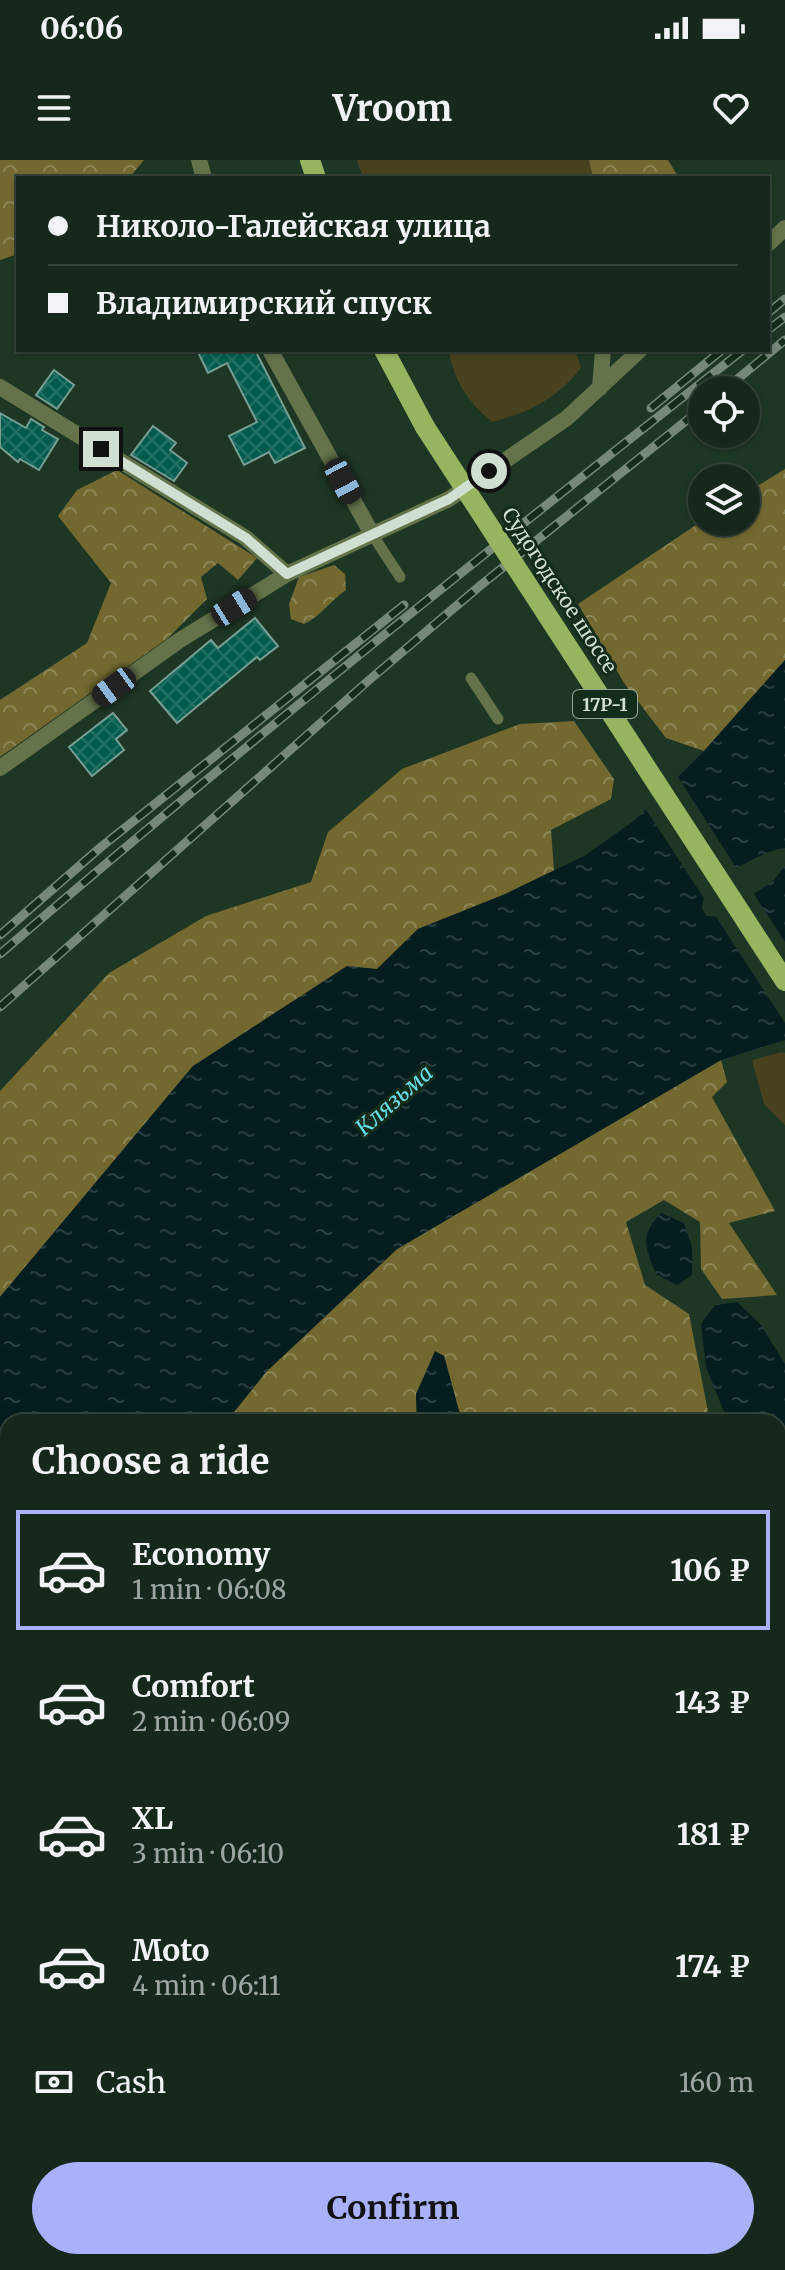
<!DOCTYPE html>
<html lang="en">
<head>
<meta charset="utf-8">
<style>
	body { margin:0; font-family:Merriweather,serif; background:#1f3024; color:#f1f3f6; height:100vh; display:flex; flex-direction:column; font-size:30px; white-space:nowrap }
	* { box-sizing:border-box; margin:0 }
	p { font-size:26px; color:#9ea6a3 }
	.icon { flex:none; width:44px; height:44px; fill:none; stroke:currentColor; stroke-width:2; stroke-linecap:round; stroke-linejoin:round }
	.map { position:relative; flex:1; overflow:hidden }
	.sheet { position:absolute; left:0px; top:1254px; width:786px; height:856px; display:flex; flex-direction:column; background:#16281b; border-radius:24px 24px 0 0; box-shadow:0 2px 6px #0004,0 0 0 2px #35443a }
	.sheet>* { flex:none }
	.guide { position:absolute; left:16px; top:16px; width:754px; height:176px; border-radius:0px; box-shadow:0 2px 6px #0004,0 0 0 2px #35443a; display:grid; align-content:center; height:176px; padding:0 32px; background:#16281b }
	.fabs { position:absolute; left:688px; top:216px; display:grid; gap:16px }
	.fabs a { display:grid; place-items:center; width:72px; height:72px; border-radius:50%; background:#16281b; box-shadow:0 2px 6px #0004,0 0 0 2px #35443a; font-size:40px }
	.end { position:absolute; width:36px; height:36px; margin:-18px; border:10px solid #d1dfd3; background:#111; box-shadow:0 0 0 4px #111 }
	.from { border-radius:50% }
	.car { position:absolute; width:24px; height:48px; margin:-24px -12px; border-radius:10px; box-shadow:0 0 6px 2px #0007; background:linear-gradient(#222 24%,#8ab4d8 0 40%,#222 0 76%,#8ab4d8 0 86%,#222 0) }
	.guide b { display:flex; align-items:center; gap:28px; height:76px; font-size:30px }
	.guide b+b { border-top:2px solid #35443a }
	.guide i { width:20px; height:20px; background:#f1f3f6 }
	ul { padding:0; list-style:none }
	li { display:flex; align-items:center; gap:24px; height:120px; margin:0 16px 12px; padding:0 16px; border:4px solid transparent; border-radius:0px }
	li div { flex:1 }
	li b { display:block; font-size:30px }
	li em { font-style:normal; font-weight:700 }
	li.on { border-color:#a9b0fc }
	li>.icon { width:72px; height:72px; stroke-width:1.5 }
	h2 { padding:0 32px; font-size:36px; line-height:96px }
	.pay { display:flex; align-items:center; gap:20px; height:88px; padding:0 32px; font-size:30px }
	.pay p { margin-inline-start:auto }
	.cta { display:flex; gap:16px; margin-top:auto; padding:16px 32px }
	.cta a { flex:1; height:92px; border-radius:48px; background:#a9b0fc; color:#111; font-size:32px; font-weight:700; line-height:92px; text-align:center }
	.status { display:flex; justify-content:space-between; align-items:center; height:56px; padding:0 40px; background:#16281b; direction:ltr }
	.status svg { height:22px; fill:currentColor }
	header { display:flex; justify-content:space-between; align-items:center; height:104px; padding:0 32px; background:#16281b; font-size:36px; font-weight:700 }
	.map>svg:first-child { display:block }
	.grass { fill:#48421e }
	.forest { fill:url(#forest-crowns) }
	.water { fill:url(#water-ripples) }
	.pier { fill:#1e3624 }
	.building { fill:url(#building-cross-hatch); stroke:#789e94; stroke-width:2 }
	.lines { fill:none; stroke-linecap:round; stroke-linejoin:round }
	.service { stroke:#64734a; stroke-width:11 }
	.minor { stroke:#64734a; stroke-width:16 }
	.tertiary { stroke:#64734a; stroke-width:16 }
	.primary { stroke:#97b55f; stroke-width:20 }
	.rail-casing { stroke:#758879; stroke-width:9 }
	.rail { stroke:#142c1a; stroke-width:6; stroke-dasharray:18; stroke-linecap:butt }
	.primary-bridge { stroke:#97b55f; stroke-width:20 }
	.route { stroke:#d1dfd3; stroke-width:10 }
	.labels { text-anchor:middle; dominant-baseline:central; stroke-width:6; stroke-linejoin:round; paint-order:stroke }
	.shield { fill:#142c1a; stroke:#98a99c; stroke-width:2 }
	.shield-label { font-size:18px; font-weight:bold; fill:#d1dfd3 }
	.street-label { font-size:20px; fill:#d1dfd3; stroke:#142c1a }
	.water-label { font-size:22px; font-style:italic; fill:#66dfe8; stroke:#142c1a }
</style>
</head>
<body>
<div class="status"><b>06:06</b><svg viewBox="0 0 49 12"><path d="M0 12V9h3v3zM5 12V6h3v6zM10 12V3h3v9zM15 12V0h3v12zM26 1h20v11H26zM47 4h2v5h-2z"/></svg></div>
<header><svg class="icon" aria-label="menu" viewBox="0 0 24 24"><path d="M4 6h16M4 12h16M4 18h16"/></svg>Vroom<svg class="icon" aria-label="heart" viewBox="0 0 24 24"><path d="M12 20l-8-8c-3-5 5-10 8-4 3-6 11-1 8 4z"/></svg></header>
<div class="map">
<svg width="785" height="2110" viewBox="0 0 785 2110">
	<defs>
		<pattern id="forest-crowns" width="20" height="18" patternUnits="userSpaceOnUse" patternTransform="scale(2)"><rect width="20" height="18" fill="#736930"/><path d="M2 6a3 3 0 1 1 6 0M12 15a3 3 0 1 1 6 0" fill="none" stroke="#8c8557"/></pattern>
		<pattern id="water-ripples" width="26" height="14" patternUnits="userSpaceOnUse" patternTransform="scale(2)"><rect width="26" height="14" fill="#041e20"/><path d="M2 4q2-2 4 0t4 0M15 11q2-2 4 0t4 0" fill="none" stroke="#283e40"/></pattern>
		<pattern id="building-cross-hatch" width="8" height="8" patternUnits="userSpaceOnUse" patternTransform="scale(2)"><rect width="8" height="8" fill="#005b4c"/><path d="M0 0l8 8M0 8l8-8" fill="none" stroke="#247265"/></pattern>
	</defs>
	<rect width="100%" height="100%" fill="#1e3624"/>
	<path class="grass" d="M357,0H589L593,18H363Z
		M575,190L581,208C555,240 530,252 492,262C468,241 454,222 449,191Z
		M781,892L785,893V965L764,944L752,900Z"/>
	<path class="forest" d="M0,0H144L129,18H18V94L0,100Z
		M589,0H668L679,18H593Z
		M785,309V500L704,591L666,578L624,523L578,444L702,361L746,362V333Z
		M117,310L257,398L238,420L218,403L201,417L207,439L168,478L0,597V540L87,483L111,423L58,356L77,330Z
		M334,405L345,414L346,430C330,441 320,457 304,464L291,459L289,444L299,417Z
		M574,561L614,619L611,639L551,670L554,711L503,735L418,769L377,809L193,906L0,1137V931L109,813L206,756L311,722L328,672L402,609L520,564Z
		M721,900L727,922L712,937L775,1051L729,1063L777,1135L722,1139L701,1109L700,1062L664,1040L626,1062L645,1125L689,1154L710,1262H462L444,1196L416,1234L417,1262H226L266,1212L397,1089Z
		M778,1458L785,1463V2012L778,2006Z
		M8,1535V2102H228L231,2110H0V1545Z"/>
	<path class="water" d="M785,500V688C766,689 713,719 705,735C703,739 703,744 702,748L706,756L720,757L773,721L785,706V880L721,900L397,1089L266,1212L226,1262H8V1535L0,1545V1137L193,906L347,806L377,809L418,769L503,735L584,696L635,660L704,591Z
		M661,1053L684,1063L692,1087V1115L677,1125L656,1114C645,1086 639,1077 661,1053Z
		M737,1142L761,1165L785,1204V1437L779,1440L778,1262H728L706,1207L701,1164L715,1145Z
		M435,1191L444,1196L462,1262H417L416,1234Z
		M778,2040L785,2044V2110H749L742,2102H778Z"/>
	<path class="pier" d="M676,614L739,712L709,736L707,743L643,645Z
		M752,731L785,782V863L713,752L719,753Z"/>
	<path class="building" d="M197,190H255L305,288L275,303L269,292L244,305L229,276L257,262L227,203L208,213Z
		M54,210L74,225L57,249L36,235Z
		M0,253L26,268L31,259L44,267L42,270L58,279L39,310L20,299L18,302L0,287Z
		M153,266L176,283L170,290L187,303L174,321L131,295Z
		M255,458L278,486L260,500L257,497L177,563L150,531L211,480L218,488Z
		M113,553L127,570L116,579L124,590L92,616L69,587Z"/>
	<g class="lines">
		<path class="service" d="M372,374L400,417
			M471,518L498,559"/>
		<path class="minor" d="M199,0L204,18
			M270,190L372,374
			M0,227L246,378L287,414
			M600,228L603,190
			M0,608L180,480L287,414L449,339L567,258L640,190"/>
		<path class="tertiary" d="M768,84L785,68"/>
		<path class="primary" d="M310,0L316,18
			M384,190L425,267"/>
		<g class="rail-casing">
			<path id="rail" d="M768,153L785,139
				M768,170L785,157
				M724,230L785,180
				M651,248L722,190
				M0,775L101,687L404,445
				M0,794C242,586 492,387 743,190
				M0,847L368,521L481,425L702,248"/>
		</g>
		<use href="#rail" class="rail"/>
		<path class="primary-bridge" d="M425,267L785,821"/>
	</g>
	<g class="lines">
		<path class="route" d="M101,289L246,378L287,414L449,339L489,311"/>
	</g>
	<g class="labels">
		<rect class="shield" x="573" y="530" width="64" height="28" rx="6"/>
		<g class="shield-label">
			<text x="605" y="544">17Р-1</text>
		</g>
		<g class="street-label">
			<text transform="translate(560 430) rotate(57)">Судогодское шоссе</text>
		</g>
		<g class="water-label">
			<text transform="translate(394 940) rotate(-41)">Клязьма</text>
		</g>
	</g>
</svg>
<div class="fabs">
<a><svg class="icon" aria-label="locate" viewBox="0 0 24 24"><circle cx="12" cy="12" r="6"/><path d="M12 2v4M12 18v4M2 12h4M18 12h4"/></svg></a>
<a><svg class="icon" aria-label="layers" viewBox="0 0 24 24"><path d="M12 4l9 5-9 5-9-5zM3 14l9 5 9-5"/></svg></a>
</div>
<i class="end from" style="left:489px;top:311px"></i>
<i class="end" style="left:101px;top:289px"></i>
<i class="car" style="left:343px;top:321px;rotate:152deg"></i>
<i class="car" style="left:234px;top:447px;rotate:58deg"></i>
<i class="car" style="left:114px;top:527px;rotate:234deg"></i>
<div class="guide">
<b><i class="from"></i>Николо-Галейская улица</b>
<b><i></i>Владимирский спуск</b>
</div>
<section class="sheet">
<h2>Choose a ride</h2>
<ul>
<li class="on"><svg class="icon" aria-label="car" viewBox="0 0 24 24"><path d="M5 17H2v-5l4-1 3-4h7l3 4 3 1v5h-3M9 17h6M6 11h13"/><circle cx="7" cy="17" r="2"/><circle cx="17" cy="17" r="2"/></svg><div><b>Economy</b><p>1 min · 06:08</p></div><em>106 ₽</em></li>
<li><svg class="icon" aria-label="car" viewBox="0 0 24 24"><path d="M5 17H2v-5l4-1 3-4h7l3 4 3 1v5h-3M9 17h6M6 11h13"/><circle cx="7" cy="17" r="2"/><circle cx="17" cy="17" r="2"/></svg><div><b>Comfort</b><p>2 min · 06:09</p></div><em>143 ₽</em></li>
<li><svg class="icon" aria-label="car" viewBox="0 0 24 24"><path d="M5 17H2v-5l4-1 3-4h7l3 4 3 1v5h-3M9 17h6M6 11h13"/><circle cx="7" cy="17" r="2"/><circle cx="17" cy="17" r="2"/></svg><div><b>XL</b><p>3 min · 06:10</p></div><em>181 ₽</em></li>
<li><svg class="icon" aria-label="car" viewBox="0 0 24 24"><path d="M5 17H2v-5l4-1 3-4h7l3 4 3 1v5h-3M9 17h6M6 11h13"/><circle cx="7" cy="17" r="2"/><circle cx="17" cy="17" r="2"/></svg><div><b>Moto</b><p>4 min · 06:11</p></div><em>174 ₽</em></li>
</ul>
<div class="pay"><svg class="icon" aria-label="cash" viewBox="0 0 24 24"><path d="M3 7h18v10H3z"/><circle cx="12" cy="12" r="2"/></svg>Cash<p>160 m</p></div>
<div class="cta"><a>Confirm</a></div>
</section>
</div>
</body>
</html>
